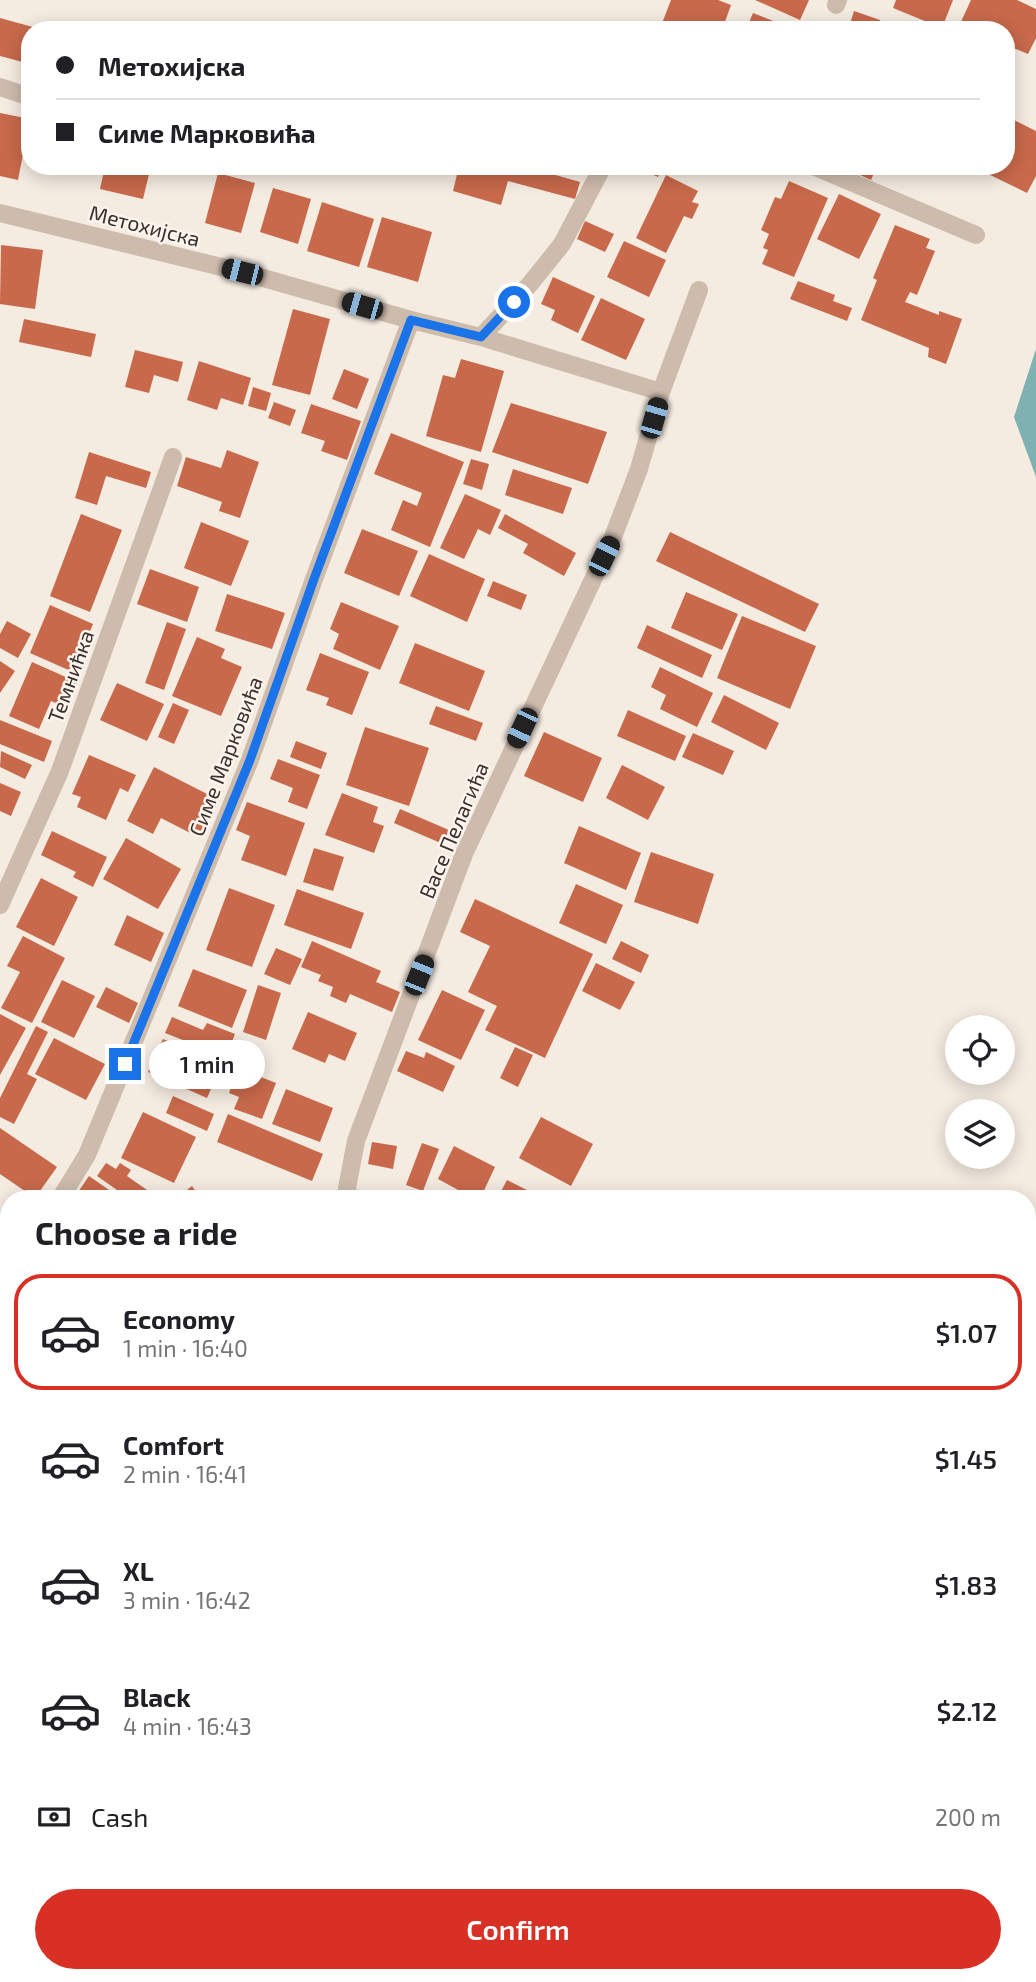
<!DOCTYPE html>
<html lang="en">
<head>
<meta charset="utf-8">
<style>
	body { margin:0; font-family:"Exo 2",sans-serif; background:#f6f6f6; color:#202124; height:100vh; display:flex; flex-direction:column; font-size:26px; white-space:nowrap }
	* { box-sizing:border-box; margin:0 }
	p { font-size:23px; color:#757577 }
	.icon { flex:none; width:38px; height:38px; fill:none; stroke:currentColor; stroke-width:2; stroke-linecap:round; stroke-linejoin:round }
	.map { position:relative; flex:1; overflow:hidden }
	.sheet { position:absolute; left:0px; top:1190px; width:1036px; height:793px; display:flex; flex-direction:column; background:#fff; border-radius:28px 28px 0 0; box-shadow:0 4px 18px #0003 }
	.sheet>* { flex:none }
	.banner { position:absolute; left:21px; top:21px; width:994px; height:154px; border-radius:28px; box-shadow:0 4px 18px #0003; display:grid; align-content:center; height:154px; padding:0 35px; background:#fff }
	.controls { position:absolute; left:945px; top:1015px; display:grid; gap:14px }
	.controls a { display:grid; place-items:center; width:70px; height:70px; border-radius:50%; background:#fff; box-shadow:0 4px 18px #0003; font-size:35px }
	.end { position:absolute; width:32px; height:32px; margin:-16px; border:9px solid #1a73e8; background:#fff; box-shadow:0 0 0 4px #fff }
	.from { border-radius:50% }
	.bubble { position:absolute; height:49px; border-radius:24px; background:#fff; box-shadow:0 4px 18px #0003; font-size:23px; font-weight:600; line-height:49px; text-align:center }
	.car { position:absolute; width:21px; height:42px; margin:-21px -10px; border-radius:9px; box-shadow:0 0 5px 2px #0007; background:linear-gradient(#222 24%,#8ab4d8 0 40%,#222 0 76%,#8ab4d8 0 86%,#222 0) }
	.banner b { display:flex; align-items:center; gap:24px; height:66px; font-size:26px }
	.banner b+b { border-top:2px solid #e0e0e0 }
	.banner i { width:18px; height:18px; background:#202124 }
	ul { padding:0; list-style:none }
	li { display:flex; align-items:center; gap:21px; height:116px; margin:0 14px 10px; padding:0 21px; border:4px solid transparent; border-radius:28px }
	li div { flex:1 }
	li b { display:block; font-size:26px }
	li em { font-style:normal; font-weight:600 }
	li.active { border-color:#d93025 }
	li>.icon { width:63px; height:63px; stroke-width:1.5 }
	h2 { padding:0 35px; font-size:32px; line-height:84px }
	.pay { display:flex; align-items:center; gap:18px; height:77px; padding:0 35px; font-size:26px }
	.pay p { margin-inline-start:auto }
	.button { display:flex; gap:14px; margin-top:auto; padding:14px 35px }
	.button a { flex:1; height:80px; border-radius:42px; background:#d93025; color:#fff; font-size:28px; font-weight:600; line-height:80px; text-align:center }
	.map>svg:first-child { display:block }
	.water { fill:#7fb0b2 }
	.building { fill:#c8694b }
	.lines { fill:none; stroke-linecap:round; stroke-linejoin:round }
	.minor { stroke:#cdbbac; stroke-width:18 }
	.route { stroke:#1a73e8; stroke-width:9 }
	.labels { text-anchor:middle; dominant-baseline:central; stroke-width:5; stroke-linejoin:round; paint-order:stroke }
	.street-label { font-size:21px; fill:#3b302b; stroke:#fbf5ee }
</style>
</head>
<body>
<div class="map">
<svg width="1036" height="1982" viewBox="0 0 1036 1982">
	<rect width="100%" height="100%" fill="#f4ebe1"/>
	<path class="water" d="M1036,349V477L1014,417Z"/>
	<path class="building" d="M671,0H718L731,5L722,30H672L661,26Z
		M755,0H809L800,20Z
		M896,0H953L942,28L893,8Z
		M971,0H1017L1036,9V38L1028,54L1006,45V30H973L960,24Z
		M854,11L880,20L877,30H848Z
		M753,13L781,24L779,30H753L747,27Z
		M0,18L40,29L30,30V64L0,56Z
		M0,113L30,119L18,180L0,176Z
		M1006,116L1036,131V176L1027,193L980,170L982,166H1006Z
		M105,166H151L143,199L100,189Z
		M420,166H448L444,175Z
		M459,166H524L580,182L575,199L508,181L501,205L453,191Z
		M633,166H662L658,177Z
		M840,166H877L871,180Z
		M218,173L255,183L241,233L205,223Z
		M666,175L698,191L692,202L699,204L692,219L684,216L666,253L636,238Z
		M789,181L828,198L794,277L762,264L768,250L763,248L769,234L761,230L775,197L781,199Z
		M273,188L311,199L298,244L260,232Z
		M839,194L881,214L859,259L817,239Z
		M322,202L374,219L359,267L307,251Z
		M382,217L432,232L418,282L367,267Z
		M585,221L614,234L605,252L577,239Z
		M895,225L930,239L926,248L935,251L917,295L910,292L905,302L939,315V311L962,319L946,364L928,357L929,348L861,320L877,280L873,278Z
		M624,241L666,260L649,297L607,277Z
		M1,245L43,250L35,309L0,304Z
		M553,277L595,296L578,333L551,320L555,310L541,304Z
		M798,281L835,295L833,301L852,308L847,321L790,299Z
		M601,298L645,319L626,360L581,340Z
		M293,309L330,319L310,395L272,385Z
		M24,319L96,334L91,357L19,342Z
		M135,350L183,362L178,382L154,375L149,393L125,387Z
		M461,359L504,371L481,452L426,436L443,375L455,378Z
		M199,361L251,378L243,405L221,398L217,410L187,400Z
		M344,369L369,379L357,409L332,399Z
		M253,387L271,393L266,411L248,406Z
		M274,402L296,410L290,426L268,418Z
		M511,403L607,432L588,484L492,452Z
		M311,404L361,421L347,460L321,451L325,441L301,433Z
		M391,433L464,462L430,547L391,530L403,500L417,506L422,493L374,474Z
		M227,450L259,462L240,518L219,511L222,502L177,486L186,457L221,468Z
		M89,452L151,472L146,488L106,476L97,505L75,498Z
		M471,459L489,464L482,490L463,484Z
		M513,469L572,488L563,514L505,495Z
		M465,494L501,510L490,535L478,529L464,559L440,548Z
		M81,514L122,530L90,612L50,596Z
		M505,514L576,553L564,576L523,553L528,544L498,528Z
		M201,522L249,541L231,586L184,568Z
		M362,529L418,551L399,596L344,573Z
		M670,532L819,604L805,632L656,561Z
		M429,554L485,579L467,622L410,596Z
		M150,569L199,587L187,622L137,604Z
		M493,581L527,595L521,610L487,596Z
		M686,592L738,614L722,650L671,628Z
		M227,594L285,613L272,649L215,631Z
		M341,602L399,626L380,670L333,649L339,634L330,629Z
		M50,605L93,624L73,672L30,653Z
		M742,616L816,646L790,709L717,678Z
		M7,621L31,634L18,658L0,648V634Z
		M167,622L186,629L164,690L145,683Z
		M647,625L712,655L702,678L637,648Z
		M197,637L225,649L221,658L242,667L221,716L172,696Z
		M415,643L485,671L469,711L399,683Z
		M320,653L369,672L352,715L326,705L329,698L306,690Z
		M0,661L15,671L0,693Z
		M32,662L77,682L66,707L51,701L39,729L9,716Z
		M660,667L713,693L697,727L660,709L666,695L651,687Z
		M117,683L164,704L147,741L100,720Z
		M724,695L779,723L766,750L711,722Z
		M173,703L189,710L174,744L158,737Z
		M436,706L483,723L476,741L429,724Z
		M628,710L686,736L675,761L617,736Z
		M0,720L52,741L44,762L0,744Z
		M365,727L429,748L409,806L346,785Z
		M544,732L602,758L583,802L524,776Z
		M693,733L734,751L723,775L682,757Z
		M296,741L327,753L321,769L290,757Z
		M1,751L32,765L25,779L0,767Z
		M89,755L136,775L128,792L120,788L106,820L77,807L81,797L72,794Z
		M278,759L320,775L307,809L288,802L293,788L270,779Z
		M622,765L665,787L648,820L606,798Z
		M154,767L219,800L200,838L161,818L153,834L127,821Z
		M0,783L21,792L11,816L0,811Z
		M342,793L378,807L373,822L384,826L374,853L325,835Z
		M247,802L305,823L286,876L241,860L250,836L236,830Z
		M400,809L449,830L443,844L394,823Z
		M579,826L641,853L626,890L564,863Z
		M52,831L107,857L93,887L73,877L76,872L41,855Z
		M126,838L181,869L158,909L103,879Z
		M314,848L344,857L333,891L303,882Z
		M651,852L714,874L698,924L634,902Z
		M41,878L78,897L54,946L16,927Z
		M576,884L623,905L606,944L559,923Z
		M229,888L275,905L252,967L206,950Z
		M297,889L364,913L351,949L284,925Z
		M475,899L593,954L545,1058L485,1030L497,1006L468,992L490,946L460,932Z
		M127,915L164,933L151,962L114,945Z
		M23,936L65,958L32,1023L1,1008L20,972L7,966Z
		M312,941L381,971L376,982L400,992L392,1012L350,994L346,1003L330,996L333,987L318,981L321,975L301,967Z
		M621,941L649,955L641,973L612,959Z
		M276,948L302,959L290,985L264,974Z
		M596,963L635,982L620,1010L582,991Z
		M193,969L247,990L232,1028L178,1006Z
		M62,980L95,996L74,1038L41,1022Z
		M258,985L281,993L266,1040L243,1032Z
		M106,987L138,1003L129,1023L96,1007Z
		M442,990L485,1010L461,1060L418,1040Z
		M308,1012L357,1033L345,1061L329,1054L325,1063L292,1049Z
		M0,1014L26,1028L0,1075Z
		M172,1017L203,1030L207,1023L235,1034L226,1057L165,1033Z
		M36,1026L48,1032L27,1074L37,1079L14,1124L0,1117V1098Z
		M54,1038L105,1064L86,1100L35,1074Z
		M163,1039L222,1064L207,1098L148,1072Z
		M515,1047L533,1055L518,1087L500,1078Z
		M406,1051L424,1058L426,1052L455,1066L443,1092L397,1071Z
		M238,1068L276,1083L262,1119L234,1109L239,1097L229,1093Z
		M286,1089L333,1108L320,1142L272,1124Z
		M173,1096L214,1114L207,1131L166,1113Z
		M143,1112L196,1137L174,1183L121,1158Z
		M228,1114L323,1154L312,1181L217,1142Z
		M541,1117L593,1144L571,1186L519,1158Z
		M0,1128L57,1167L35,1198L0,1174Z
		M372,1142L397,1146L393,1169L368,1164Z
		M422,1143L439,1149L423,1191L406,1185Z
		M454,1146L495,1167L480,1199L456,1198L460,1191L438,1179Z
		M106,1163L116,1169L120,1163L131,1170L127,1176L160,1199H130L97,1176Z
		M89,1176L122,1199H82L76,1195Z
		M507,1180L545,1199H497Z
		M192,1186L201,1199H175Z
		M9,1282V1306L0,1301V1295Z
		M0,1311L9,1317V1333L0,1346Z
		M9,1354V1416L0,1411V1389L8,1377L0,1372V1368Z
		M2,1819L9,1824V1862L0,1874V1822Z
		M9,1938V1974H56L51,1982H0V1952Z
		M205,1974H230L239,1982H198Z
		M271,1974H275L286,1982H265Z"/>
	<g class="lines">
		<path class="minor" d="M836,5L838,0
			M0,87L30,97
			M813,166L976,235
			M0,213L242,272L411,320L481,337L661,392
			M481,337L530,284L562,244L603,166
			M0,905L60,771L173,457
			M60,1199L87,1155L250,760L314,579L411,320
			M350,1199L347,1188L356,1141L464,854L613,537L639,469L661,392L699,290
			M0,1245L9,1252
			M108,1982L114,1974"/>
	</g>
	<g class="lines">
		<path class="route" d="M125,1064L250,760L314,579L411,320L481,337L514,302"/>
	</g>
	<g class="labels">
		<g class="street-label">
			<text transform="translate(145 225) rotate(14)">Метохијска</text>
			<text transform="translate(70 676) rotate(-70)">Темнићка</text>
			<text transform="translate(225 756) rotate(-69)">Симе Марковића</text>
			<text transform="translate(453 830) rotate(-67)">Васе Пелагића</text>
		</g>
	</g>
</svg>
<div class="controls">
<a><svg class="icon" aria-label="locate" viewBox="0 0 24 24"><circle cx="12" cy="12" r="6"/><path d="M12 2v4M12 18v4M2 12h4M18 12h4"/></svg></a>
<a><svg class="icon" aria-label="layers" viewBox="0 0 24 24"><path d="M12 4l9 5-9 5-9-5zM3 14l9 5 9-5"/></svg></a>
</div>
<i class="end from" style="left:514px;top:302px"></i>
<i class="end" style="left:125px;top:1064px"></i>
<div class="bubble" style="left:149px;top:1040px;width:116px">1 min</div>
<i class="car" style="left:242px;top:272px;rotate:284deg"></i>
<i class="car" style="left:362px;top:306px;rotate:286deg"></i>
<i class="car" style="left:654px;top:418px;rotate:16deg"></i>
<i class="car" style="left:604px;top:556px;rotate:26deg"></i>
<i class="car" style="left:522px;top:728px;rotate:205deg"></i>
<i class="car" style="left:419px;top:975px;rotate:22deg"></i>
<div class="banner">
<b><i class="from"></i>Метохијска</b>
<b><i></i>Симе Марковића</b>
</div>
<section class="sheet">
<h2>Choose a ride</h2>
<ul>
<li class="active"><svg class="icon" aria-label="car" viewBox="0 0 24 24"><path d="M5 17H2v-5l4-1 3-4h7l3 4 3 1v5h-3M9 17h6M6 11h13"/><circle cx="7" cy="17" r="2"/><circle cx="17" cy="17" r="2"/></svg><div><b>Economy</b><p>1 min · 16:40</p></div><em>$1.07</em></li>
<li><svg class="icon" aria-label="car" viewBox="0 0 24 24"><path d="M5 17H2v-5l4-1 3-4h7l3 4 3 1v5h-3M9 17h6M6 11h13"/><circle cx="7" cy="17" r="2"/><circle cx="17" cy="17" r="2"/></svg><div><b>Comfort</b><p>2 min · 16:41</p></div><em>$1.45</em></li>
<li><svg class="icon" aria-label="car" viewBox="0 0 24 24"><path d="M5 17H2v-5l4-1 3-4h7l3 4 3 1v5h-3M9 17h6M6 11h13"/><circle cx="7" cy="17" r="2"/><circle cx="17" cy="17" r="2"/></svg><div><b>XL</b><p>3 min · 16:42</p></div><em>$1.83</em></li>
<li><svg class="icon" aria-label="car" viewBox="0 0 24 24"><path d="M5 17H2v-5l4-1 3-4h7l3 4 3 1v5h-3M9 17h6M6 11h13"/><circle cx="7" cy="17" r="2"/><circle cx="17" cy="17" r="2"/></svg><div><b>Black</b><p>4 min · 16:43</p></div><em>$2.12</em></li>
</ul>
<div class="pay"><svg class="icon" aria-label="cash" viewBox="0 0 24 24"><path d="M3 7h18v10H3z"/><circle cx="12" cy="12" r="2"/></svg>Cash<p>200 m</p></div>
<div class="button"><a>Confirm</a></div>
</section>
</div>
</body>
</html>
